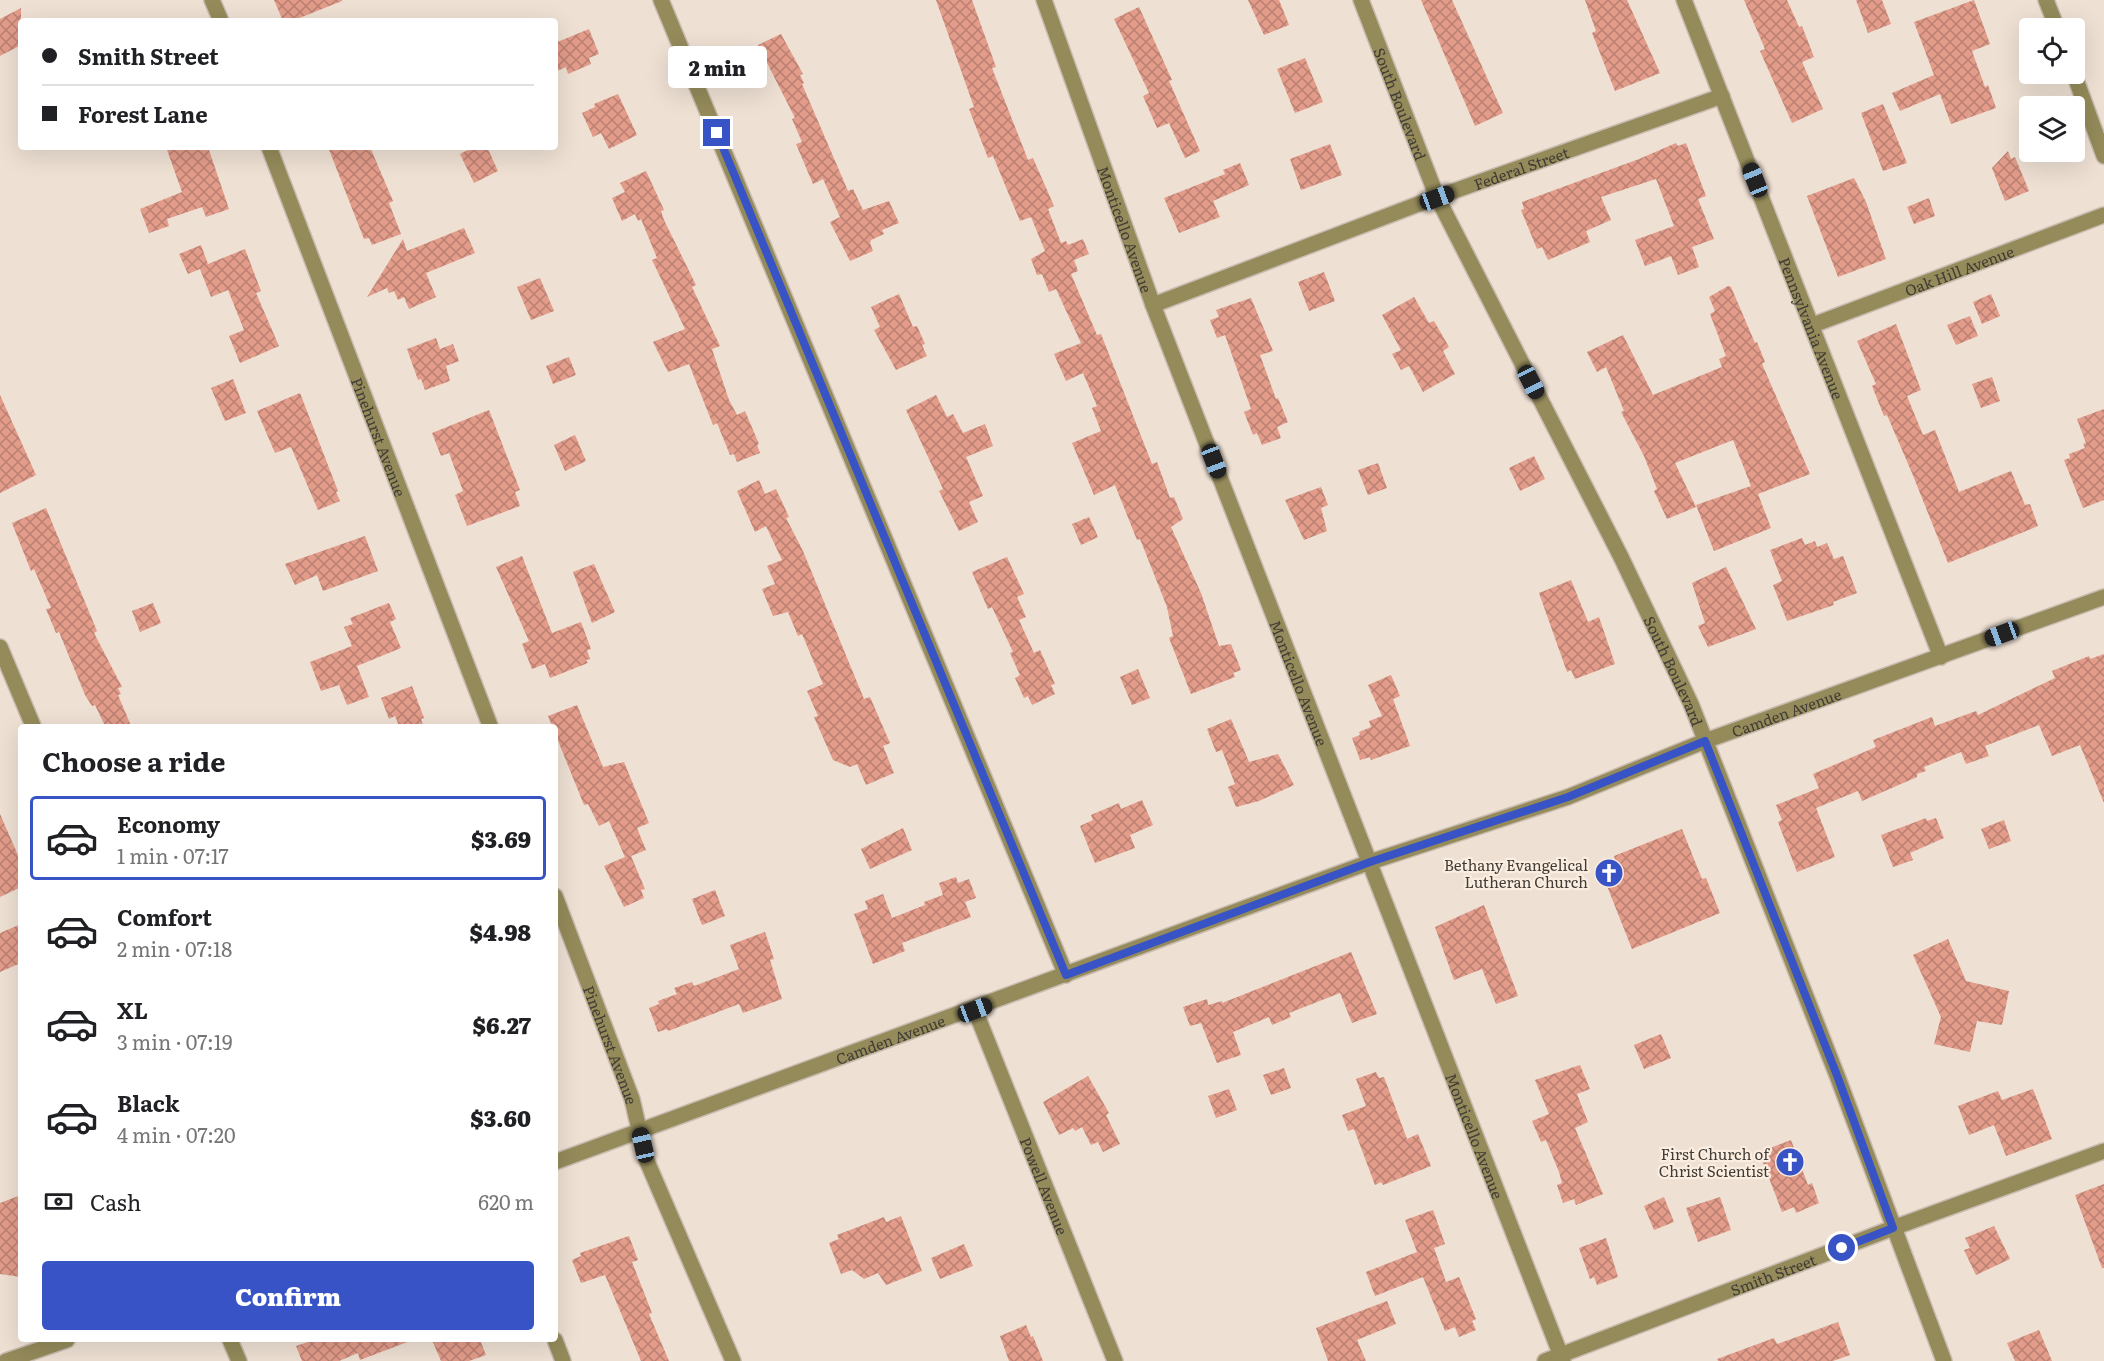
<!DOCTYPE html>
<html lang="en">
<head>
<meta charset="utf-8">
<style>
	body { margin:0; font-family:Literata,serif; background:#f2f2f2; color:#202124; height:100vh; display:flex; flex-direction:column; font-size:22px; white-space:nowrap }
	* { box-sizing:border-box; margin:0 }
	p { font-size:20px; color:#757577 }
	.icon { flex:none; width:33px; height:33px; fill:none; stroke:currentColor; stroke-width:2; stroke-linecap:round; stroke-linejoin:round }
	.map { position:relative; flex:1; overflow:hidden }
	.sheet { position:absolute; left:18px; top:724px; width:540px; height:618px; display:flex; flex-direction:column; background:#fff; border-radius:6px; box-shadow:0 6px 24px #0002 }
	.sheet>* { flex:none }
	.top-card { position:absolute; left:18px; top:18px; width:540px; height:132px; border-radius:6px; box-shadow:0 6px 24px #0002; display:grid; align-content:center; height:132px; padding:0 24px; background:#fff }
	.controls { position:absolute; left:2019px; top:18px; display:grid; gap:12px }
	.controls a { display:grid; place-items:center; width:66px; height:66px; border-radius:6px; background:#fff; box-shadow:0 6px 24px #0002; font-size:30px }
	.end { position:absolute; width:27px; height:27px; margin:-14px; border:8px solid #3753c5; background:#fff; box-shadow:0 0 0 3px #fff }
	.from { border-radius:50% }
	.bubble { position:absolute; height:42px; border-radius:6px; background:#fff; box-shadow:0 6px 24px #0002; font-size:20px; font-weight:800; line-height:42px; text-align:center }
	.car { position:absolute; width:18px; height:36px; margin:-18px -9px; border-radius:8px; box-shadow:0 0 4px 2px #0007; background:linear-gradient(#222 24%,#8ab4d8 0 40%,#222 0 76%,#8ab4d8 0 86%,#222 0) }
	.top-card b { display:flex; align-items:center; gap:21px; height:57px; font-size:22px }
	.top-card b+b { border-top:2px solid #e0e0e0 }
	.top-card i { width:15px; height:15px; background:#202124 }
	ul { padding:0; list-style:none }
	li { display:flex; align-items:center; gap:18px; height:84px; margin:0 12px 9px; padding:0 12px; border:3px solid transparent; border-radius:6px }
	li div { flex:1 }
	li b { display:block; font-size:22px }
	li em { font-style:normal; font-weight:800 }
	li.selected { border-color:#3753c5 }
	li>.icon { width:54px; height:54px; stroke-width:1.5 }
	h2 { padding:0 24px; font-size:27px; line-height:72px }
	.pay { display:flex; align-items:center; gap:15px; height:66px; padding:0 24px; font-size:22px }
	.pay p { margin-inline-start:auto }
	.primary-button { display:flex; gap:12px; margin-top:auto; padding:12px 24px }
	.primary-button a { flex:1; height:69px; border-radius:6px; background:#3753c5; color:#fff; font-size:24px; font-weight:800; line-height:69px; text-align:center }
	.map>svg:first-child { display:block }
	.building { fill:url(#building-cross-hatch) }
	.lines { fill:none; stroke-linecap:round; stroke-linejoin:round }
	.minor-casing { stroke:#c8bcb0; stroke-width:18 }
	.minor { stroke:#948a5a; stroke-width:15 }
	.route { stroke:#3753c5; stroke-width:8 }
	.labels { text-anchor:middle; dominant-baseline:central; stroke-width:4.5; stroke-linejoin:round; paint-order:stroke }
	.street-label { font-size:15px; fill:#413c36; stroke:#fbeee0 }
	.poi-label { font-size:15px; fill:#413c36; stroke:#fbeee0; text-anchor:end }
</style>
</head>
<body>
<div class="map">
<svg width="2104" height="1361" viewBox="0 0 2104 1361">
	<defs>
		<pattern id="building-cross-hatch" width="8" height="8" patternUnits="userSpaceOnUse" patternTransform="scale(1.5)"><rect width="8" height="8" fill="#e39c8a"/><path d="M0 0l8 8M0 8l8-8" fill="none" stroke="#ba8072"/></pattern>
	</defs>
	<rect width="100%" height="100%" fill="#eee0d3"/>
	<path class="building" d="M274,0H342V1L292,21H283Z
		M936,0H972L996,67L992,68L1028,160L1033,158L1054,206L1048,209L1061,243L1066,241L1068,245L1083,239L1089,254L1074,260L1078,271L1071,274L1097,335L1101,334L1152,464L1157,462L1170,498L1174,497L1183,519L1171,527L1201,593L1219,646L1231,644L1241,670L1233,673L1235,677L1191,694L1169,638L1173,636L1167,607L1140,539L1137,540L1115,485L1094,495L1072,443L1101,431L1092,408L1097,406L1083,373L1066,381L1054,354L1081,343L1056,289L1049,292L1042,274L1037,275L1031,259L1045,251L1031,217L1020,221L993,156L988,158L969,109L974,107Z
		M1248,0H1279L1289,25L1264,35Z
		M1421,0H1452L1503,113L1475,126Z
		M1585,0H1627L1660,73L1615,91L1592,33L1596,31Z
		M1744,0H1787L1799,27L1802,26L1814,57L1802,62L1823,109L1792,123L1760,51L1765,49Z
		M1856,0H1882L1891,24L1868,33Z
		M1974,0L1990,44L1972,51L1985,87L1988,85L1996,108L1951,124L1940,94L1900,111L1892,93L1934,75L1914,22Z
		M1139,7L1172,80L1169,81L1200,151L1185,158L1169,123L1157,128L1143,96L1149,93L1114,19Z
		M21,8V45L0,56V19Z
		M589,29L599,54L589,58L591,64L568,74L566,67L555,72V43Z
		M781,34L803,74L800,75L804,83L802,84L848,191L853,189L863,210L889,201L899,223L882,230L884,234L871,240L870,243L873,251L850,261L830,222L840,217L823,179L813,184L796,144L802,142L792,119L795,118L758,45Z
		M1305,58L1323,102L1295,113L1277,69Z
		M618,94L637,135L609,149L601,133L593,137L582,113L595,107L594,104Z
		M1883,104L1907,163L1883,171L1861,113Z
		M1676,143L1678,146L1686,143L1706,196L1698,199L1714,239L1692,247L1699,267L1678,275L1671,256L1645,266L1635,240L1674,226L1656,179L1601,197L1611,220L1586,231L1590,242L1548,260L1542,247L1537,249L1521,210L1524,209L1522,202L1639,159Z
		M1330,144L1342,175L1301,190L1290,159Z
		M166,147H208L229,209L206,217L202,207L167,219L169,226L149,233L140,209L182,192Z
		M328,147H370L393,201L389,203L401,234L372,245L369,238L364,239Z
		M473,147H487L498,171L474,183L460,154Z
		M2008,151L2011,159L2015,157L2029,191L2005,201L1992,168Z
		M1240,163L1249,185L1213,201L1220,217L1179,233L1164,198L1225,174L1223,170Z
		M646,171L664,210L661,211L664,220L696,285L692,287L720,346L712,349L729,400L737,415L745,411L759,444L757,445L760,453L737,462L734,454L730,455L717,423L713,425L689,364L668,372L653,342L685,329L652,260L657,258L641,219L638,221L635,214L622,221L612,198L625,192L620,183Z
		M1854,178L1866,202L1886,259L1838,277L1807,196Z
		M1929,198L1935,216L1914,224L1907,207Z
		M464,228L475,253L426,273L436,297L409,309L404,297L398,300L394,291L389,293L387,288L367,297L403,239L407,251Z
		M201,245L208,264L245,249L261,291L256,293L279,346L240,363L229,336L244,330L228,290L211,297L200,269L188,274L179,254Z
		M1324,272L1335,301L1309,311L1298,282Z
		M540,278L554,311L531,320L517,287Z
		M1728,286L1731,287L1755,343L1757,342L1765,362L1762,364L1810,474L1758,494L1771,528L1714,551L1696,505L1751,486L1733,440L1675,463L1696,507L1667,519L1654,491L1657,489L1644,456L1621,412L1624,411L1606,367L1597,372L1587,352L1623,335L1653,395L1722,367L1719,359L1726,356L1710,314L1715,311L1709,297Z
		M899,294L913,327L917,326L925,344L922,345L927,356L896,370L874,330L880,327L871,307Z
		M1991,294L2000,316L1982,324L1973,302Z
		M1414,297L1429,323L1434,321L1449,347L1443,351L1455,374L1423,392L1409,366L1401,370L1392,354L1401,350L1382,315Z
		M1251,298L1273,351L1260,355L1276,399L1278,398L1288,422L1277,427L1281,438L1262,445L1257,433L1253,435L1244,412L1251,409L1225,335L1217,338L1210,320L1219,317L1216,310Z
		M1970,316L1978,336L1956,345L1947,325Z
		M1896,324L1921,390L1907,396L1923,435L1935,430L1959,492L2011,471L2025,505L2030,504L2038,526L1948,563L1912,473L1887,415L1884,416L1872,386L1876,384L1857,341Z
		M436,338L440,349L453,344L459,361L446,366L450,381L425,390L421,379L418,380L407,349Z
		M569,357L576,375L553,384L546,366Z
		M1992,377L2000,401L1981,408L1972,384Z
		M233,379L246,413L225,421L211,388Z
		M300,393L338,491L336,492L340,501L318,510L291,447L275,453L257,411Z
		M0,395L36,475L0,493Z
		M936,395L947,417L953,414L963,433L985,424L993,446L966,457L983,496L969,502L978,522L959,531L939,491L943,489L906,410Z
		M2104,409V500L2083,508L2064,460L2070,458L2069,454L2085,448L2083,444L2086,443L2077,419Z
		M489,410L520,490L515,492L520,506L467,526L455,495L463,491L449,453L441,456L432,433Z
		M575,435L586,461L565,471L554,445Z
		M1534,456L1545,479L1520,491L1509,468Z
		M1378,463L1387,488L1368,495L1358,470Z
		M759,480L765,494L776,489L789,517L786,518L803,551L864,699L870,697L890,743L883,746L894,773L866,785L857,764L850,767L833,760L814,717L818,716L807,691L823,684L802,634L798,636L788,612L773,616L762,589L775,584L767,566L782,560L766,526L755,532L737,491Z
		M1321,487L1328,505L1321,508L1327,531L1304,540L1285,500Z
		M46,508L97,631L94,633L122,687L118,688L121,694L118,695L132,728H106L95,705L92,706L85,695L59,632L56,633L46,609L51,608L34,569L31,571L12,523Z
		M1089,517L1098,537L1081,545L1072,524Z
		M365,536L378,571L323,591L317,575L295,585L285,564Z
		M1802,538L1805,545L1815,541L1817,547L1827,543L1834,559L1843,556L1857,593L1833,602L1834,605L1787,621L1773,585L1782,581L1770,550Z
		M522,556L552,633L581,622L591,649L587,650L590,659L586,660L588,663L550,678L545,664L532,669L522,644L529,641L496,567Z
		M1007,557L1024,594L1017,597L1026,617L1019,620L1034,653L1040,650L1055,684L1051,685L1055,694L1032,705L1028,696L1024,698L1015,678L1020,675L1010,653L1013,652L992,607L988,609L972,572Z
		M594,564L615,612L592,623L573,572Z
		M1726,567L1756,629L1708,647L1698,626L1705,623L1692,583Z
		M1571,580L1588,622L1599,617L1615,664L1575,679L1571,670L1567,672L1539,593Z
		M153,603L161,623L140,632L132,611Z
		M389,603L396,619L390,622L401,648L357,666L369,697L347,705L339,685L321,691L310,662L352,646L344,627L353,624L350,618Z
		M2104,654V803L2080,745L2052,756L2039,725L1985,746L1989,756L1966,764L1961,752L1924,767L1926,771L1917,774V777L1862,801L1858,791L1816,808L1835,857L1797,872L1778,822L1782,820L1776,805L1819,788L1813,774L1876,747L1873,740L1932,717L1935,726L1976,711L1978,715L2055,678L2052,671L2089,656L2090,659Z
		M1138,669L1150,698L1132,705L1120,677Z
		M1391,675L1400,696L1393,699L1410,746L1371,760L1370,757L1360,760L1352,738L1360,735L1359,732L1371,727L1369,721L1382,716L1368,685Z
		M412,686L424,718L421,719L424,728H400L395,716L389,719L381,698Z
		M577,705L603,767L624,762L649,823L637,828L646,850L631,856L645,889L641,890L644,898L624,907L604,866L625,857L609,821L599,826L588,804L584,805L548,716Z
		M1231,719L1249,762L1278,754L1294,785L1259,801L1236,807L1228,787L1235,784L1222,750L1216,752L1207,729Z
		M1142,800L1153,825L1130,835L1135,848L1095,863L1080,826L1093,820L1091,815L1119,803L1121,809Z
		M0,814L21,862V887L0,897Z
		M1926,818L1927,821L1936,818L1944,838L1910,853L1913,860L1893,867L1881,835Z
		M2004,820L2011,841L1989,849L1981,829Z
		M903,828L912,850L870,869L861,849Z
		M1682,829L1702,879L1706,878L1720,913L1632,949L1599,866L1615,860L1614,856Z
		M956,877L958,883L969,879L976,898L965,902L971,917L902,943L905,951L873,964L854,914L868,909L865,901L883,894L892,918L925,905L924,902L943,895L939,883Z
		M715,890L725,916L702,925L692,899Z
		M1484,905L1518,996L1496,1004L1482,969L1454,980L1435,927Z
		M21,924V963L0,972V933Z
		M765,932L774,959L770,960L782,999L743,1013L739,1004L668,1031L667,1029L658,1032L649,1008L659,1004L658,1001L677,994L674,988L692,982L694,986L739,969L730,945Z
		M1948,939L1966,981L2009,991L2002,1025L1977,1021L1970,1052L1934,1044L1941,1017L1913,955Z
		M1351,952L1377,1014L1352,1023L1340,993L1289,1013L1291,1017L1272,1025L1269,1017L1233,1032L1241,1055L1217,1063L1201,1023L1190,1026L1183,1007L1207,999L1208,1005L1222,1001V1003Z
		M1661,1034L1671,1058L1644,1069L1634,1045Z
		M1580,1065L1590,1089L1577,1094L1588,1122L1575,1128L1603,1194L1576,1205L1574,1199L1563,1203L1557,1185L1562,1183L1559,1172L1546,1140L1541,1142L1532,1121L1549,1114L1535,1080Z
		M1284,1068L1291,1088L1271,1095L1263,1075Z
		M1376,1072L1379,1078L1384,1077L1407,1139L1418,1134L1431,1166L1383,1185L1381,1182L1375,1185L1354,1129L1348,1131L1342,1115L1366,1106L1356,1079Z
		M1088,1076L1109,1113L1106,1115L1120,1144L1103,1152L1098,1142L1091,1145L1082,1127L1075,1131L1073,1128L1059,1135L1043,1102Z
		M1229,1089L1237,1110L1216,1118L1208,1096Z
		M2033,1089L2052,1139L2006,1156L1994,1125L1969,1135L1958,1106L1998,1091L2002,1100Z
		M1791,1140L1808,1185L1812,1183L1819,1203L1796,1213L1794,1207L1782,1212L1759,1152Z
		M2104,1184V1268H2102L2075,1195Z
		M21,1195V1277L0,1274V1203Z
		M1664,1197L1674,1222L1654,1230L1644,1206Z
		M1720,1197L1731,1230L1698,1242L1686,1208Z
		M1433,1210L1445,1244L1434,1248L1446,1282L1459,1277L1476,1319L1472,1321L1476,1330L1459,1337L1455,1327L1445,1331L1423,1277L1375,1296L1366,1272L1417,1252L1405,1220Z
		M901,1216L922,1271L886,1285L878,1273L864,1279L852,1270L841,1274L829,1243L839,1239L837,1235L884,1217L886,1222Z
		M1994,1226L2010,1259L1976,1275L1964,1250L1970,1248L1965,1238Z
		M629,1236L638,1260L632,1262L652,1313L649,1314L669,1361H641L605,1275L581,1283L572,1260L581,1256L580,1253Z
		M1606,1238L1618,1277L1597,1285L1594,1277L1590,1279L1579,1248Z
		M964,1244L973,1266L940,1279L931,1258Z
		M1387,1301L1396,1324L1357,1340L1366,1361H1328L1316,1328Z
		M1838,1322L1850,1355L1833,1361H1718L1717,1359L1774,1338L1777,1344Z
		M1026,1325L1031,1337L1033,1336L1043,1361H1009L1000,1336Z
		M2039,1330L2052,1361H2015L2007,1343Z
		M314,1340H410V1341L360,1360L358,1353L339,1361H302L296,1346Z
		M432,1340H480L486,1355L469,1361H441Z"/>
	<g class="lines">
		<g class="minor-casing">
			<g id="minor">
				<path d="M212,0L221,21"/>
				<path d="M661,0L1066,975"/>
				<path id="s1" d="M1044,0L1153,305L1563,1361"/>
				<path id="s2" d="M1361,0L1437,197L1621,557L1691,704L1838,1078L1944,1361"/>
				<path id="s3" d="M1684,0L1941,657"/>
				<path d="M2046,0L2057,28"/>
				<path d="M2074,74L2104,156"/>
				<path id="s4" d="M269,147L491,728"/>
				<path id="s5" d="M1153,305L1437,197L1722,96"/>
				<path id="s6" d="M1813,325L2104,215"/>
				<path d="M0,647L34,728"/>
				<path id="s7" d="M555,896L632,1099L646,1159L733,1361"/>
				<path id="s8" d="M975,1010L1115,1361"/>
				<path id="s9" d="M555,1162L1370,862L1568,797L1705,741L2104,597"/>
				<path d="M230,1340L239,1361"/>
				<path d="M555,1340L563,1361"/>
				<path d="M6,1361L67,1340"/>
				<path id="s10" d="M1545,1361L1893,1228L2104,1151"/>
			</g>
		</g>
		<use href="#minor" class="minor"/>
	</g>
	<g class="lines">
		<path class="route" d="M717,133L1066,975L1370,862L1568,797L1705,741L1838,1078L1893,1228L1842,1248"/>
	</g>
	<defs>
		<g id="church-disc" transform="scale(1.5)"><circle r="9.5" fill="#3753c5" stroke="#fbeee0"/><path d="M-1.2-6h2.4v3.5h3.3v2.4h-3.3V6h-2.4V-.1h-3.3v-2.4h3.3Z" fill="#fff"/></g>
	</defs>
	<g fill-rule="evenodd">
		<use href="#church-disc" x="1609" y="873"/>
		<use href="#church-disc" x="1790" y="1162"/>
	</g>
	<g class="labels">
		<g class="street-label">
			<text stroke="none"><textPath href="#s2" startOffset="111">South Boulevard</textPath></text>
			<text stroke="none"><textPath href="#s5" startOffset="393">Federal Street</textPath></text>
			<text stroke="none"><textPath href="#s1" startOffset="243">Monticello Avenue</textPath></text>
			<text stroke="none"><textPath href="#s6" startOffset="156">Oak Hill Avenue</textPath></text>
			<text stroke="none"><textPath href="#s3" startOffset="352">Pennsylvania Avenue</textPath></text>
			<text stroke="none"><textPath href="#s4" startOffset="310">Pinehurst Avenue</textPath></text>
			<text stroke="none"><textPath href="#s2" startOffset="741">South Boulevard</textPath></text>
			<text stroke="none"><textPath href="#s1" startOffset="729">Monticello Avenue</textPath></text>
			<text stroke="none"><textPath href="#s9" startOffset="1311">Camden Avenue</textPath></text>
			<text stroke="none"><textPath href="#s9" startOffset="357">Camden Avenue</textPath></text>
			<text stroke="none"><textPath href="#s7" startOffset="159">Pinehurst Avenue</textPath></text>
			<text stroke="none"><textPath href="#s1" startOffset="1215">Monticello Avenue</textPath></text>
			<text stroke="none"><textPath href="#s8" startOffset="189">Powell Avenue</textPath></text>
			<text stroke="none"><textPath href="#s10" startOffset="244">Smith Street</textPath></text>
		</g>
		<g class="poi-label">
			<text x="1588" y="864">Bethany Evangelical<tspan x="1588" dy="17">Lutheran Church</tspan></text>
			<text x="1769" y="1153">First Church of<tspan x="1769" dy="17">Christ Scientist</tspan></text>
		</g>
	</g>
</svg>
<div class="controls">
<a><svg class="icon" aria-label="locate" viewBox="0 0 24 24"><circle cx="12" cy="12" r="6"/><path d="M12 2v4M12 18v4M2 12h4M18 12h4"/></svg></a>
<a><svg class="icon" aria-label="layers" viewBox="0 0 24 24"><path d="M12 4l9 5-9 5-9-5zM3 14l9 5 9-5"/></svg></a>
</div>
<i class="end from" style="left:1842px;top:1248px"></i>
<i class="end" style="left:717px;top:133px"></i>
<div class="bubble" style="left:668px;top:46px;width:99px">2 min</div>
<i class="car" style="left:1755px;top:180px;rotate:338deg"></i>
<i class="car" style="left:1437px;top:198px;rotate:70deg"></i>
<i class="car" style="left:1531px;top:382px;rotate:153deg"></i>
<i class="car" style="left:1214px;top:461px;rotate:159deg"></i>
<i class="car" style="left:2002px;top:634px;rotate:250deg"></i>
<i class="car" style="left:975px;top:1010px;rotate:69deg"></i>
<i class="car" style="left:643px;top:1145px;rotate:347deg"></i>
<div class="top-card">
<b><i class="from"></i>Smith Street</b>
<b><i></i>Forest Lane</b>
</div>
<section class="sheet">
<h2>Choose a ride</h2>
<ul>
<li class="selected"><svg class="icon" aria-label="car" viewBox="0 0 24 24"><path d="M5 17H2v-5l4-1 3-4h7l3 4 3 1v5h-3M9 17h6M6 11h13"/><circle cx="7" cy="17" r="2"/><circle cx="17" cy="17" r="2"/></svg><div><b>Economy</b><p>1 min · 07:17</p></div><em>$3.69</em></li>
<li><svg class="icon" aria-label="car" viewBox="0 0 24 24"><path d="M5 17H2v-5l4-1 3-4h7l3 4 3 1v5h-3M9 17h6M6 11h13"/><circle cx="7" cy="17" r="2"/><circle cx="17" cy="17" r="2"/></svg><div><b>Comfort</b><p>2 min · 07:18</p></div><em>$4.98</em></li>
<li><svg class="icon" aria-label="car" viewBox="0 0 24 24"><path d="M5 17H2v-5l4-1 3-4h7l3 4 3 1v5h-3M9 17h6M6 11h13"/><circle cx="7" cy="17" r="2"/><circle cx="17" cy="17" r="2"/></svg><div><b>XL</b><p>3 min · 07:19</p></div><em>$6.27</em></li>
<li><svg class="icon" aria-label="car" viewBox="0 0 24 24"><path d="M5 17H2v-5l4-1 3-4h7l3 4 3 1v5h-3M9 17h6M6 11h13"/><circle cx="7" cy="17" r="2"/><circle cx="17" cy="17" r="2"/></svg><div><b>Black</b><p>4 min · 07:20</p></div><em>$3.60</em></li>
</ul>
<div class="pay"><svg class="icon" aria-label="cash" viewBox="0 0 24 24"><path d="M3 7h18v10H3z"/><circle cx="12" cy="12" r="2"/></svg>Cash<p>620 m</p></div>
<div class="primary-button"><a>Confirm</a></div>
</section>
</div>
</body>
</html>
